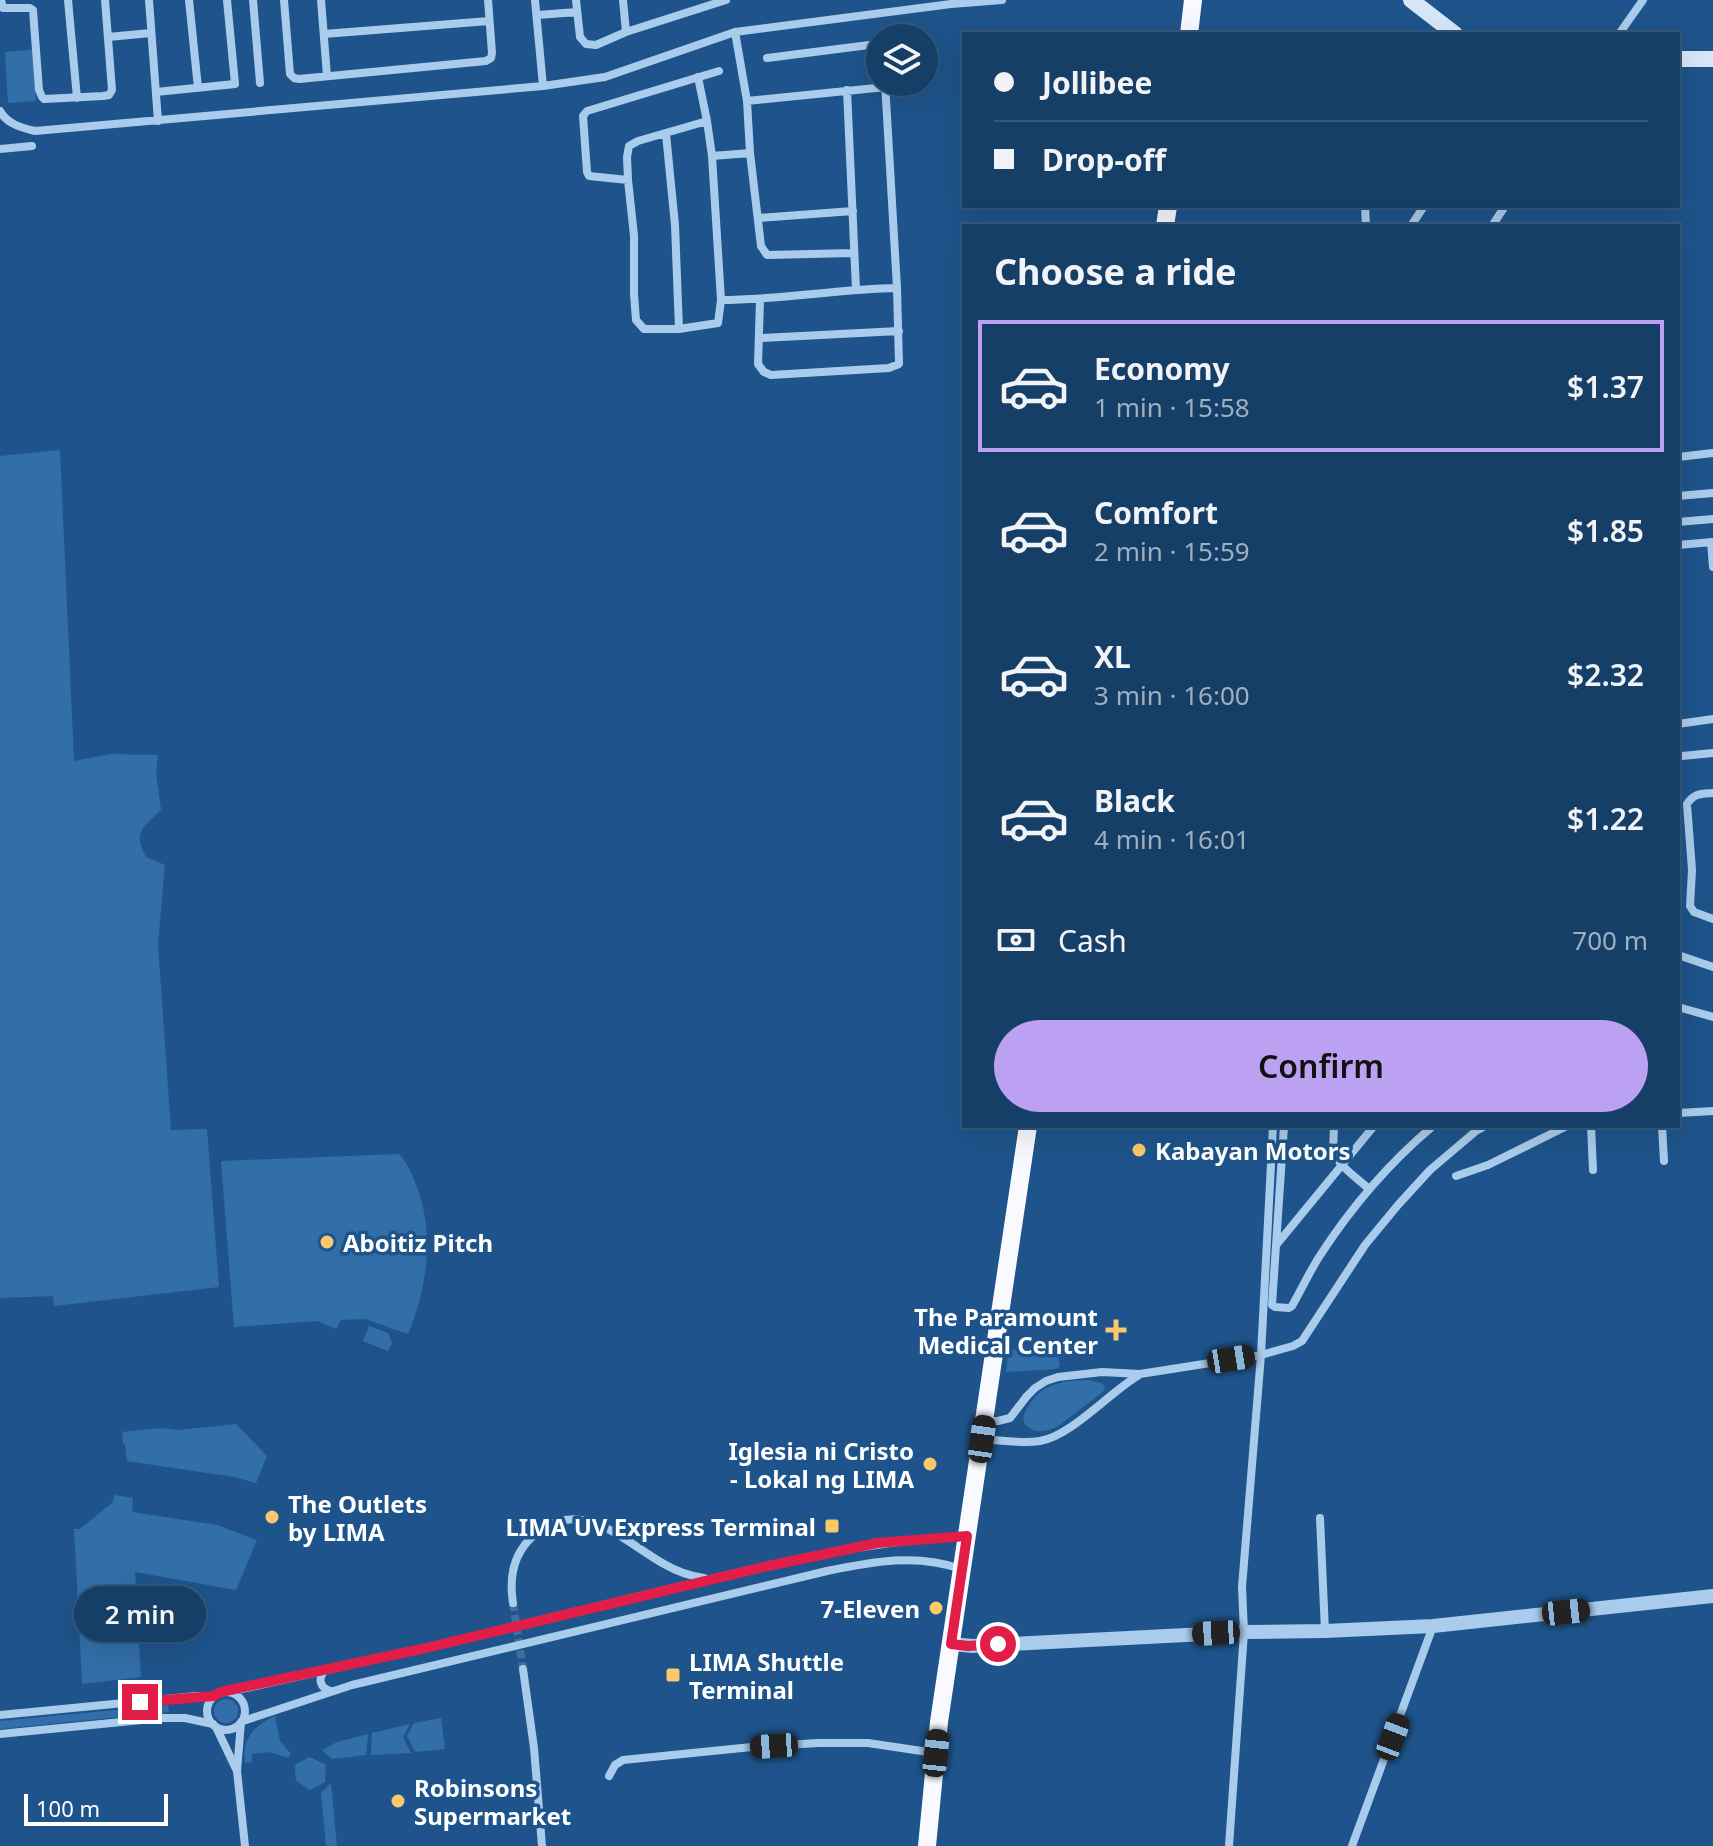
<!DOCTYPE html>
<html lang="en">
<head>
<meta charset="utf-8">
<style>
	body { margin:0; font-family:"Noto Sans",sans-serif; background:#1f466e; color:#f1f3f6; height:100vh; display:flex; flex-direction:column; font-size:30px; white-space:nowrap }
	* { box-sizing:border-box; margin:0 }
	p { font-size:26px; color:#9eafc0 }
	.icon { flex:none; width:44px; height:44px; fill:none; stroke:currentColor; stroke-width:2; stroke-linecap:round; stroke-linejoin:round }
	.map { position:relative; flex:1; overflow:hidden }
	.side { position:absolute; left:962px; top:224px; width:718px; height:904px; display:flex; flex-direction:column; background:#163f68; border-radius:0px; box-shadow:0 8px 32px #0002,0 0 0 2px #35587c }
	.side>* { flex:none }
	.hud { position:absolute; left:962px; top:32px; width:718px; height:176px; border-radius:0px; box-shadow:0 8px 32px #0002,0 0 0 2px #35587c; display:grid; align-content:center; height:176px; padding:0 32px; background:#163f68 }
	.fabs { position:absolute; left:866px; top:24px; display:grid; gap:16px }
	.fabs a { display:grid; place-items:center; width:72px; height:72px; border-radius:50%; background:#163f68; box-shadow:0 8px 32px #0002,0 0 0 2px #35587c; font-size:40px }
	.scale { position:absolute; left:24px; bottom:20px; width:144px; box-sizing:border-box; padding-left:8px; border:4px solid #fff; border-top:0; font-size:22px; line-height:28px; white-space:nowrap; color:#fff; -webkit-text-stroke:6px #1e548b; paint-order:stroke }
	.end { position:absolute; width:36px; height:36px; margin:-18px; border:10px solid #e11d48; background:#fff; box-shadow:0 0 0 4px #fff }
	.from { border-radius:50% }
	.bubble { position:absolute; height:56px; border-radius:28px; background:#163f68; box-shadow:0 8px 32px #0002,0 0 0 2px #35587c; font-size:26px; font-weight:600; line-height:56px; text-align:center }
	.car { position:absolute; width:24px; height:48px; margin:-24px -12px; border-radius:10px; box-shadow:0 0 6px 2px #0007; background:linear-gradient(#222 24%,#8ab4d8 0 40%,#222 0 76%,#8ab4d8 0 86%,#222 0) }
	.hud b { display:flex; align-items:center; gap:28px; height:76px; font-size:30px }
	.hud b+b { border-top:2px solid #35587c }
	.hud i { width:20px; height:20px; background:#f1f3f6 }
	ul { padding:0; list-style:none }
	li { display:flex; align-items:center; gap:24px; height:132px; margin:0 16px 12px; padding:0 16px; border:4px solid transparent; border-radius:0px }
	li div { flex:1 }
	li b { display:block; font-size:30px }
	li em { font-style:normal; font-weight:600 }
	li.active { border-color:#bca0f2 }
	li>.icon { width:72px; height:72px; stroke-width:1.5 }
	h2 { padding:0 32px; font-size:36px; line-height:96px }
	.pay { display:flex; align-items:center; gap:20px; height:88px; padding:0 32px; font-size:30px }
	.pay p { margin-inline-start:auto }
	.action { display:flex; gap:16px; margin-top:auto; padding:16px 32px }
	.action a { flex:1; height:92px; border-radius:48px; background:#bca0f2; color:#111; font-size:32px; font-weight:600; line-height:92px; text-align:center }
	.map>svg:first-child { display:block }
	.green { fill:#326fa9 }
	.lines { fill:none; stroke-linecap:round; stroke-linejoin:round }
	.minor-tunnel { stroke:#406e9c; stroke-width:8; stroke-dasharray:8 4; stroke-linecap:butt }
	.minor { stroke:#aaccec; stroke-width:8 }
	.tertiary { stroke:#aaccec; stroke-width:14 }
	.secondary { stroke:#d7e7f9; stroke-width:16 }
	.trunk { stroke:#f8faff; stroke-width:18 }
	.route { stroke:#e11d48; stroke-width:10 }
	.poi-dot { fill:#fbc96a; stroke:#1e548b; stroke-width:3 }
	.labels { text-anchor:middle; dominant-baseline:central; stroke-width:7; stroke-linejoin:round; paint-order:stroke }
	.poi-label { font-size:24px; font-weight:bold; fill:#fff; stroke:#1e548b; text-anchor:start }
</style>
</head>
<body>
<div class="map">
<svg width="1713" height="1846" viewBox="0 0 1713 1846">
	<rect width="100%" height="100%" fill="#1e548b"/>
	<path class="green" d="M32,50L36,101L8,103L5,52Z
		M60,450L74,761L110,754L158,755L156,773L161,810C142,828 133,832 146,857L165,865L158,944L171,1130L207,1129L219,1287L54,1306L53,1296L0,1298V456Z
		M399,1154C408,1163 412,1175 417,1187C435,1236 427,1287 408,1334L365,1319L341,1320L336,1329L318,1321L234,1327L221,1161Z
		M369,1326L388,1333L392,1343L388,1351L363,1341Z
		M1056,1345L1060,1366L1056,1369L1006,1372L1009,1350Z
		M1090,1380L1103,1384L1105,1388L1104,1391L1061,1424C1049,1432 1037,1435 1025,1425C1022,1417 1024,1414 1028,1407C1041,1383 1065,1380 1090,1380Z
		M236,1424L267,1456L256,1483L234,1477L127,1461L125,1444L123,1443L122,1432L162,1428L177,1430Z
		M114,1495L133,1498L132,1512L217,1525L257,1540L236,1590L135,1572L141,1677L82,1684L74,1529H80L113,1502Z
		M214 1711a12 12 0 1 1 24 0a12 12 0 1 1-24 0Z
		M168,1705L169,1712L0,1729V1721Z
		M275,1716L280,1741L291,1754L288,1758L270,1752L252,1754V1762L245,1763C242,1739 253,1726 275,1716Z
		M441,1718L445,1749L415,1752L407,1736L414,1723Z
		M410,1724L403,1737L411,1753L371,1755L372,1733Z
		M368,1734L366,1755L332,1759L322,1750L337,1742Z
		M310,1757L326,1765L325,1782L310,1790L296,1781L295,1767L296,1764Z
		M331,1783L337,1846H326L321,1793Z"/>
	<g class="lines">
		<path class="minor-tunnel" d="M513,1603L523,1669"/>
		<path class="minor" d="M1,0L3,8H30L33,10L39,90L42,97L44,99L103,96L109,95L112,90L105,0
			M68,0L77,98
			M149,0L158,121
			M189,0L198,88
			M253,0L260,83
			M284,0L290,74L294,78L299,79L486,61L491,58L492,53L488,0
			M321,0L327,76
			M535,0L543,86
			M576,0L580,37L586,44L596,45L626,32L726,0
			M623,0L626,32
			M538,15L577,12
			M735,32L747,101L750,153L761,246L767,255L854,253
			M324,34L489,21
			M1619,34L1643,0
			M108,37L151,33
			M767,58L877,44L880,46
			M698,77L707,121
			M847,90L856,289
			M156,92L235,84L227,0
			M747,101L886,87
			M0,111C7,124 22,128 35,131L543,86L605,77L735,32L951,4L1002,0
			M707,121L712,156L721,300L718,323L679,329H644L636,320L634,295V236L628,180L627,157L629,146L638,141Z
			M666,134L675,225L679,329
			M0,149L32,146
			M712,156L750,153
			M628,180L589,176L587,172L583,116L587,111L719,71
			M1365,206L1366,226
			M758,218L853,211
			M1411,226L1424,206
			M1492,226L1505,206
			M721,300C780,300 838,289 897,288
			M760,300L758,364L764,372L771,375L889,368L899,364L897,288L885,82
			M760,338L899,331
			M1678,457L1713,453
			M1678,496L1713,493
			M1678,522L1713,519
			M1711,542L1713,567
			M1678,545L1713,542
			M1678,724L1713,719
			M1678,758L1682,756L1713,753
			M1713,793C1701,794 1694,793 1687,804L1692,870L1690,906L1694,912L1713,919
			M1678,955L1713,967
			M1678,1007L1713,1017
			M1678,1113L1713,1111
			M1284,1126L1272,1305L1275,1307L1289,1308L1292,1306C1301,1290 1309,1273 1319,1257C1350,1209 1389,1163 1433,1126
			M1334,1126L1333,1152C1341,1168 1356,1177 1369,1189
			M1591,1126L1593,1170
			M1662,1126L1664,1161
			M1456,1176L1488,1165L1567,1126
			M1277,1244L1374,1126
			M984,1421H998L1010,1418L1027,1396L1035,1388L1046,1381L1058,1377L1102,1372L1140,1374L1261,1355L1293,1346L1302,1341L1365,1245L1398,1205L1430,1170L1476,1131L1485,1126
			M982,1439C1001,1440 1021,1444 1040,1441C1071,1436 1110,1392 1139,1375
			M1320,1518L1325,1631
			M513,1603C509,1578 513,1554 533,1536C580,1494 623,1541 664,1564C676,1571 690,1576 704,1578
			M523,1669L534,1748L542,1846
			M325,1670C318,1678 319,1687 330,1691
			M228,1692C363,1663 497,1631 632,1598C742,1572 853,1541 967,1536
			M207 1711a19 19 0 1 1 38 0a19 19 0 1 1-38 0Z
			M0,1715L196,1696H214
			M243,1721L352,1685L827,1571C872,1562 916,1553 961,1569
			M241,1722L237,1771L245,1846
			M216,1727L237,1771
			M0,1734L162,1718H185L213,1724
			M609,1776L615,1765L623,1760L752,1747L818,1743H868L935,1753
			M1229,1846L1244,1632L1242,1587L1261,1355L1273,1126
			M1352,1846L1433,1626"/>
		<path class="tertiary" d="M951,1644L973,1646L1244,1632L1325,1631L1433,1626L1713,1596"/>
		<path class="secondary" d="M1411,0L1455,34
			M1678,59H1713"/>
		<path class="trunk" d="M1189,34L1193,0
			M1165,226L1168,206
			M927,1846L939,1722L1028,1126"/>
	</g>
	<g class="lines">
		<path class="route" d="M140,1702L214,1696L221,1692L426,1648L768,1566L877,1543L967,1536L951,1644L968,1646L998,1644"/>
	</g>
	<g class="poi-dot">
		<circle cx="1139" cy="1150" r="8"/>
		<circle cx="327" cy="1242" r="8"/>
		<path d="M1112 1318h8v8h8v8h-8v8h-8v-8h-8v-8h8z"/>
		<circle cx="930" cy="1464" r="8"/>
		<circle cx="272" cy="1517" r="8"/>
		<rect x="824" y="1518" width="16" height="16" rx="4"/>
		<circle cx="936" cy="1608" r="8"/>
		<rect x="665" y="1667" width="16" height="16" rx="4"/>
		<circle cx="398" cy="1801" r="8"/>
	</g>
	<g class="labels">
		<g class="poi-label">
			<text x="1155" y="1150">Kabayan Motors</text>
			<text x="343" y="1242">Aboitiz Pitch</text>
			<text x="1098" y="1316" text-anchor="end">The Paramount<tspan x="1098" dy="28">Medical Center</tspan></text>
			<text x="914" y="1450" text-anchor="end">Iglesia ni Cristo<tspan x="914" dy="28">- Lokal ng LIMA</tspan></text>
			<text x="288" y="1503">The Outlets<tspan x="288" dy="28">by LIMA</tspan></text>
			<text x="816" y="1526" text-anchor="end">LIMA UV Express Terminal</text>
			<text x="920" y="1608" text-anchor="end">7-Eleven</text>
			<text x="689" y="1661">LIMA Shuttle<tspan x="689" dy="28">Terminal</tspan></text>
			<text x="414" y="1787">Robinsons<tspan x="414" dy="28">Supermarket</tspan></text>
		</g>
	</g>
</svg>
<div class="fabs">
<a><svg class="icon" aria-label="layers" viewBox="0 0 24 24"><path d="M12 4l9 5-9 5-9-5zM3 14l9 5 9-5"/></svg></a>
</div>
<div class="scale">100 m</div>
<i class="end from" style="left:998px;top:1644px"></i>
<i class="end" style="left:140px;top:1702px"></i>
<div class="bubble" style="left:74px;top:1586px;width:132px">2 min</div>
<i class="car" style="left:1231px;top:1359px;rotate:81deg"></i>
<i class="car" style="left:982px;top:1439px;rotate:8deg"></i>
<i class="car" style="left:1566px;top:1612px;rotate:84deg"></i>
<i class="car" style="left:1216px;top:1633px;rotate:267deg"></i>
<i class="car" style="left:1393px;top:1737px;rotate:21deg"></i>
<i class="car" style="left:774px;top:1746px;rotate:266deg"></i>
<i class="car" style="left:936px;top:1753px;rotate:6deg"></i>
<div class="hud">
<b><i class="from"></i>Jollibee</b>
<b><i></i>Drop-off</b>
</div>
<section class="side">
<h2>Choose a ride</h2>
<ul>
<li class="active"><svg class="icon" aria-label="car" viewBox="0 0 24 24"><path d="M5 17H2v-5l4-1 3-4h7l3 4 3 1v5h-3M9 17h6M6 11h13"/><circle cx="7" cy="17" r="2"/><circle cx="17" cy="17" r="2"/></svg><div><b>Economy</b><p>1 min · 15:58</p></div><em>$1.37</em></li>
<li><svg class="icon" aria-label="car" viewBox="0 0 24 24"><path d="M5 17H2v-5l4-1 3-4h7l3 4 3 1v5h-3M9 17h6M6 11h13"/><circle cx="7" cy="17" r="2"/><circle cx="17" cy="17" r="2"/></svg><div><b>Comfort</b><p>2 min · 15:59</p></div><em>$1.85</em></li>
<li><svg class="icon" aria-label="car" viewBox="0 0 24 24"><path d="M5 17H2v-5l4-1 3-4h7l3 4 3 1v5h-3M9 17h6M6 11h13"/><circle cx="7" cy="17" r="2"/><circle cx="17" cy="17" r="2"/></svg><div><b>XL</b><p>3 min · 16:00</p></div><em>$2.32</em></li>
<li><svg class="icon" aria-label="car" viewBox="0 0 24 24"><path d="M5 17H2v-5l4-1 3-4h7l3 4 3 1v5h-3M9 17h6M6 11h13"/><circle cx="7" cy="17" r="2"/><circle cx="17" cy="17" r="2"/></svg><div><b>Black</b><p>4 min · 16:01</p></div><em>$1.22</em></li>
</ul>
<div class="pay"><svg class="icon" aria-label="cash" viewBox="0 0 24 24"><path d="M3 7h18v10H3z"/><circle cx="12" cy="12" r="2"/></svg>Cash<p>700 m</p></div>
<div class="action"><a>Confirm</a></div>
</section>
</div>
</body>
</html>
